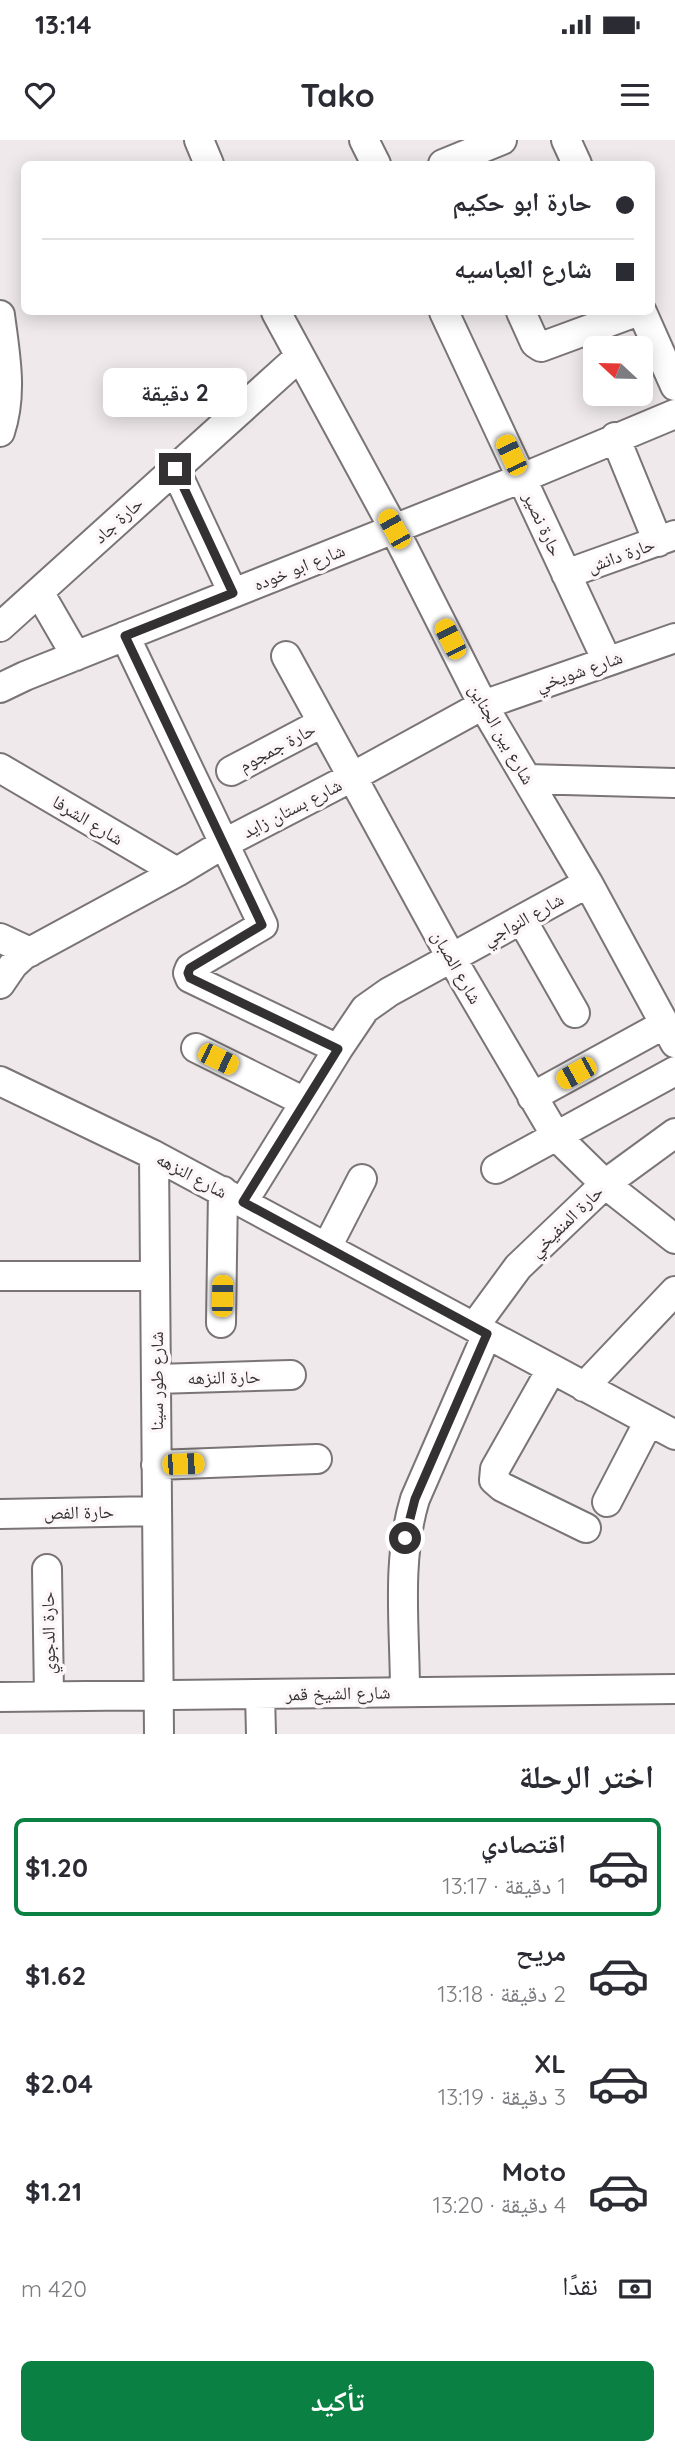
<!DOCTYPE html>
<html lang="ar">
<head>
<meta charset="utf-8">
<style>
	body { margin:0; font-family:Quicksand,"Noto Naskh Arabic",sans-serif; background:#f7f7f7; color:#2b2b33; direction:rtl; height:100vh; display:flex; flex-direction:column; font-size:26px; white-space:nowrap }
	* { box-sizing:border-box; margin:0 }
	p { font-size:23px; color:#7c7c81 }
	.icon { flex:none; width:38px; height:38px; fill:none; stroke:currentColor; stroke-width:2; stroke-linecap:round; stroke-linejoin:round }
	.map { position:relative; height:1594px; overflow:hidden; direction:ltr }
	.sheet { display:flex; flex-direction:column; background:#fff; flex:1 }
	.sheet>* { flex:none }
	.top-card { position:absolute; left:21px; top:21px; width:634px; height:154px; border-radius:10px; box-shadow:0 4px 18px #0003; direction:rtl; display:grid; align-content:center; height:154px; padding:0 21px; background:#fff }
	.needle { width:46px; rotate:292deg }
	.fabs { position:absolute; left:583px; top:196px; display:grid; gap:14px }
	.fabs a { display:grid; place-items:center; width:70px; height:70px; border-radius:10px; background:#fff; box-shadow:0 4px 18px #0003; font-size:35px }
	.end { position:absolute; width:32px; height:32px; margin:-16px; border:9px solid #343132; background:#fff; box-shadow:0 0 0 4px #fff }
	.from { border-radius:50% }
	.bubble { position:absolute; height:49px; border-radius:10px; background:#fff; box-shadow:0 4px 18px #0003; font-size:23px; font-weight:700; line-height:49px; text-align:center; direction:rtl }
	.car { position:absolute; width:21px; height:42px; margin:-21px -10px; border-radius:9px; box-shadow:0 0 5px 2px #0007; background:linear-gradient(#f5c518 24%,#345 0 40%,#f5c518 0 76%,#345 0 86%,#f5c518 0) }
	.top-card b { display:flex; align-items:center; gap:24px; height:66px; font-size:26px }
	.top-card b+b { border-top:2px solid #e1e1e2 }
	.top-card i { width:18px; height:18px; background:#2b2b33 }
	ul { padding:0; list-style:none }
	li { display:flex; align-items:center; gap:21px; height:98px; margin:0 14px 10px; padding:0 7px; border:4px solid transparent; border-radius:10px }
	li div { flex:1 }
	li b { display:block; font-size:26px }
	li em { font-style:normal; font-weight:700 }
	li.current { border-color:#0b8043 }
	li>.icon { width:63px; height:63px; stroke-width:1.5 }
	h2 { padding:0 21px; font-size:32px; line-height:84px }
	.pay { display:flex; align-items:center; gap:18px; height:77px; padding:0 21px; font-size:26px }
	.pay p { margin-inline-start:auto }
	.button { display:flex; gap:14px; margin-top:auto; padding:14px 21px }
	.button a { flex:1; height:80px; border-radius:10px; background:#0b8043; color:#fff; font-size:28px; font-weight:700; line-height:80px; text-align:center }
	.status { display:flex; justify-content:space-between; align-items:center; height:49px; padding:0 35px; background:#fff; direction:ltr }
	.status svg { height:19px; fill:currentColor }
	header { display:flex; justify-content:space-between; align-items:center; height:91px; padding:0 21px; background:#fff; font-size:32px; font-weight:700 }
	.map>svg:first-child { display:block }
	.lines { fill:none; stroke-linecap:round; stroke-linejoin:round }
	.minor-casing { stroke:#7a7476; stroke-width:32 }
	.minor { stroke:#fff; stroke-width:28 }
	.route { stroke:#343132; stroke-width:9 }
	.labels { text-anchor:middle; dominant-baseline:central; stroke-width:7; stroke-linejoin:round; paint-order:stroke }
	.street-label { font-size:18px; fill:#343132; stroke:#fdf6f9 }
</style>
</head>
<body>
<div class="status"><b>13:14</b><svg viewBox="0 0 49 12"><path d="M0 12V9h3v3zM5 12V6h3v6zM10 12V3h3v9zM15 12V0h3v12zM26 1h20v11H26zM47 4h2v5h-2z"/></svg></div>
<header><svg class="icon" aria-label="menu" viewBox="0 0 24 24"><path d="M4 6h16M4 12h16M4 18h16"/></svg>Tako<svg class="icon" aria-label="heart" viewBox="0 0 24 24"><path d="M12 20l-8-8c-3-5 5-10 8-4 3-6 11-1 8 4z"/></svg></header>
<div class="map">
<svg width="675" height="1594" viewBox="0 0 675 1594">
	<rect width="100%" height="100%" fill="#efe9eb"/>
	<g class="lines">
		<g class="minor-casing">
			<path id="minor" d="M199,0L209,24
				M364,0L376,24
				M566,0L577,24
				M443,24L502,0
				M276,172L394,389L483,565L588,743L675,903
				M444,172L607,521
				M521,172L535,203L541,207L636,172
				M642,172L675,246
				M0,175C5,214 13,253 0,292
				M615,297L658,402
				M175,329L233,453
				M566,434L675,395
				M39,452L76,516
				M0,487L299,217
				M125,496L263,785L190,828L188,833L190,838L338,909
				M286,516L452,819L556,996L605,1044L675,1099
				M0,548L25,536L522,338L675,274
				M0,628L177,732
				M231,631L322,583
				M527,639L675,643
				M522,780L575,873
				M0,798L30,812
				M0,844L13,825L24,815L177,732L225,703L352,637L483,565L675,498
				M196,908L305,962
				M0,941L154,1015L675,1295
				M532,957L665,884
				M154,1015L159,1594
				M496,1029L675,931
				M243,1062L338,909L365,869L389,852L588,743
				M327,1107L362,1039
				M0,1136H155
				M221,1183L223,1051
				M474,1187L518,1127L605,1044L675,993
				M551,1230L495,1329L494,1340L502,1347L586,1388
				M156,1239L291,1235
				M584,1247L675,1151
				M156,1325L317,1319
				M607,1362L649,1281
				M0,1374L157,1371
				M47,1429L49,1556
				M405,1552C405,1489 396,1421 415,1359L487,1194
				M260,1554L261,1594
				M0,1557L675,1549"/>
		</g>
		<use href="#minor" class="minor"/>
	</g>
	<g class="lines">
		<path class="route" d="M175,329L233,453L125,496L262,785L190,828L188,833L190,838L338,909L243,1062L487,1194L415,1359L405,1398"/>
	</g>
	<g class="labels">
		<g class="street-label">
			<text transform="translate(118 380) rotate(-42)">حارة جاد</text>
			<text transform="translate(543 384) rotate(65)">حارة نصير</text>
			<text transform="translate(621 415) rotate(-20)">حارة دانش</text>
			<text transform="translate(299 427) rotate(-22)">شارع ابو خوده</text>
			<text transform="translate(579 531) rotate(-19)">شارع شويخي</text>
			<text transform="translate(502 594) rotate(60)">شارع بين الجناين</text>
			<text transform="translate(277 607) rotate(-28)">حارة جمجوم</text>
			<text transform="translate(292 668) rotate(-27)">شارع بستان زايد</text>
			<text transform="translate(88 680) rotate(31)">شارع الشرفا</text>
			<text transform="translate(523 779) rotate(-29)">شارع النواجي</text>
			<text transform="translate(457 827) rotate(60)">شارع الصبان</text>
			<text transform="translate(192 1035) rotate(28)">شارع النزهه</text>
			<text transform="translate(566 1081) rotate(-44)">حارة المنفيخي</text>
			<text transform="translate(224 1237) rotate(-1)">حارة النزهه</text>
			<text transform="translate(156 1241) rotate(-90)">شارع طور سينا</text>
			<text transform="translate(79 1372) rotate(-1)">حارة الفص</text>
			<text transform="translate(48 1493) rotate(-91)">حارة الدجوي</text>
			<text transform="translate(338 1553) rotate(-1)">شارع الشيخ قمر</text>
		</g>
	</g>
</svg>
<div class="fabs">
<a><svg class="needle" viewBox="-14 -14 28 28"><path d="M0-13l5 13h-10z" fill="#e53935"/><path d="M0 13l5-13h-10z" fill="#7c7c81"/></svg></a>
</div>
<i class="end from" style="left:405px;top:1398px"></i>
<i class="end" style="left:175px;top:329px"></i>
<div class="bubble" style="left:103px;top:228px;width:144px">2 دقيقة</div>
<i class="car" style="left:511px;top:315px;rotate:335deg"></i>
<i class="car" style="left:394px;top:389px;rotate:331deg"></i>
<i class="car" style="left:450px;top:499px;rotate:333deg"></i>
<i class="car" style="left:218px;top:919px;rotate:116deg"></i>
<i class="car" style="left:576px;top:933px;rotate:241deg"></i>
<i class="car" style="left:222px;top:1156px;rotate:1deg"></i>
<i class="car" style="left:183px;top:1324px;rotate:88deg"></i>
<div class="top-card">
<b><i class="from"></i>حارة ابو حكيم</b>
<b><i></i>شارع العباسيه</b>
</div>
</div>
<section class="sheet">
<h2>اختر الرحلة</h2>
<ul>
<li class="current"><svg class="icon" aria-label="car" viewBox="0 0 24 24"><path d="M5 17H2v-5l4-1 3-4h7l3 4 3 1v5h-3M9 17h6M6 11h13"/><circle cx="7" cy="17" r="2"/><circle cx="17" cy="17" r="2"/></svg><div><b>اقتصادي</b><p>1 دقيقة · 13:17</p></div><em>$1.20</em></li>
<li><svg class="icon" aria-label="car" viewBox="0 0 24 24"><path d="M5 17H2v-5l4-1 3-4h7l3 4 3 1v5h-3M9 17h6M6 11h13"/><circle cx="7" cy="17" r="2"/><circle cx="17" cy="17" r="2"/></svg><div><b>مريح</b><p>2 دقيقة · 13:18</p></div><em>$1.62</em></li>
<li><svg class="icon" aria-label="car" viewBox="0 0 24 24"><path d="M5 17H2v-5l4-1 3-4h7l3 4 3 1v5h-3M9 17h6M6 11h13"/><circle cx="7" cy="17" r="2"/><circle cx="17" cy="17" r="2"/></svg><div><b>XL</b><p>3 دقيقة · 13:19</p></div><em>$2.04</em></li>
<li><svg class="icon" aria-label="car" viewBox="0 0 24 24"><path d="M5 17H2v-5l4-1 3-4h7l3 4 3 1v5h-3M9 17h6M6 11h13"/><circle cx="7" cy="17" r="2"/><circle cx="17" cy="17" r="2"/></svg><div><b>Moto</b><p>4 دقيقة · 13:20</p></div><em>$1.21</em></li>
</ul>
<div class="pay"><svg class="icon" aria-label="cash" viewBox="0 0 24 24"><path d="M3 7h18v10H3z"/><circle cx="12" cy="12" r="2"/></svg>نقدًا<p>420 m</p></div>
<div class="button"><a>تأكيد</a></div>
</section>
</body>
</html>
